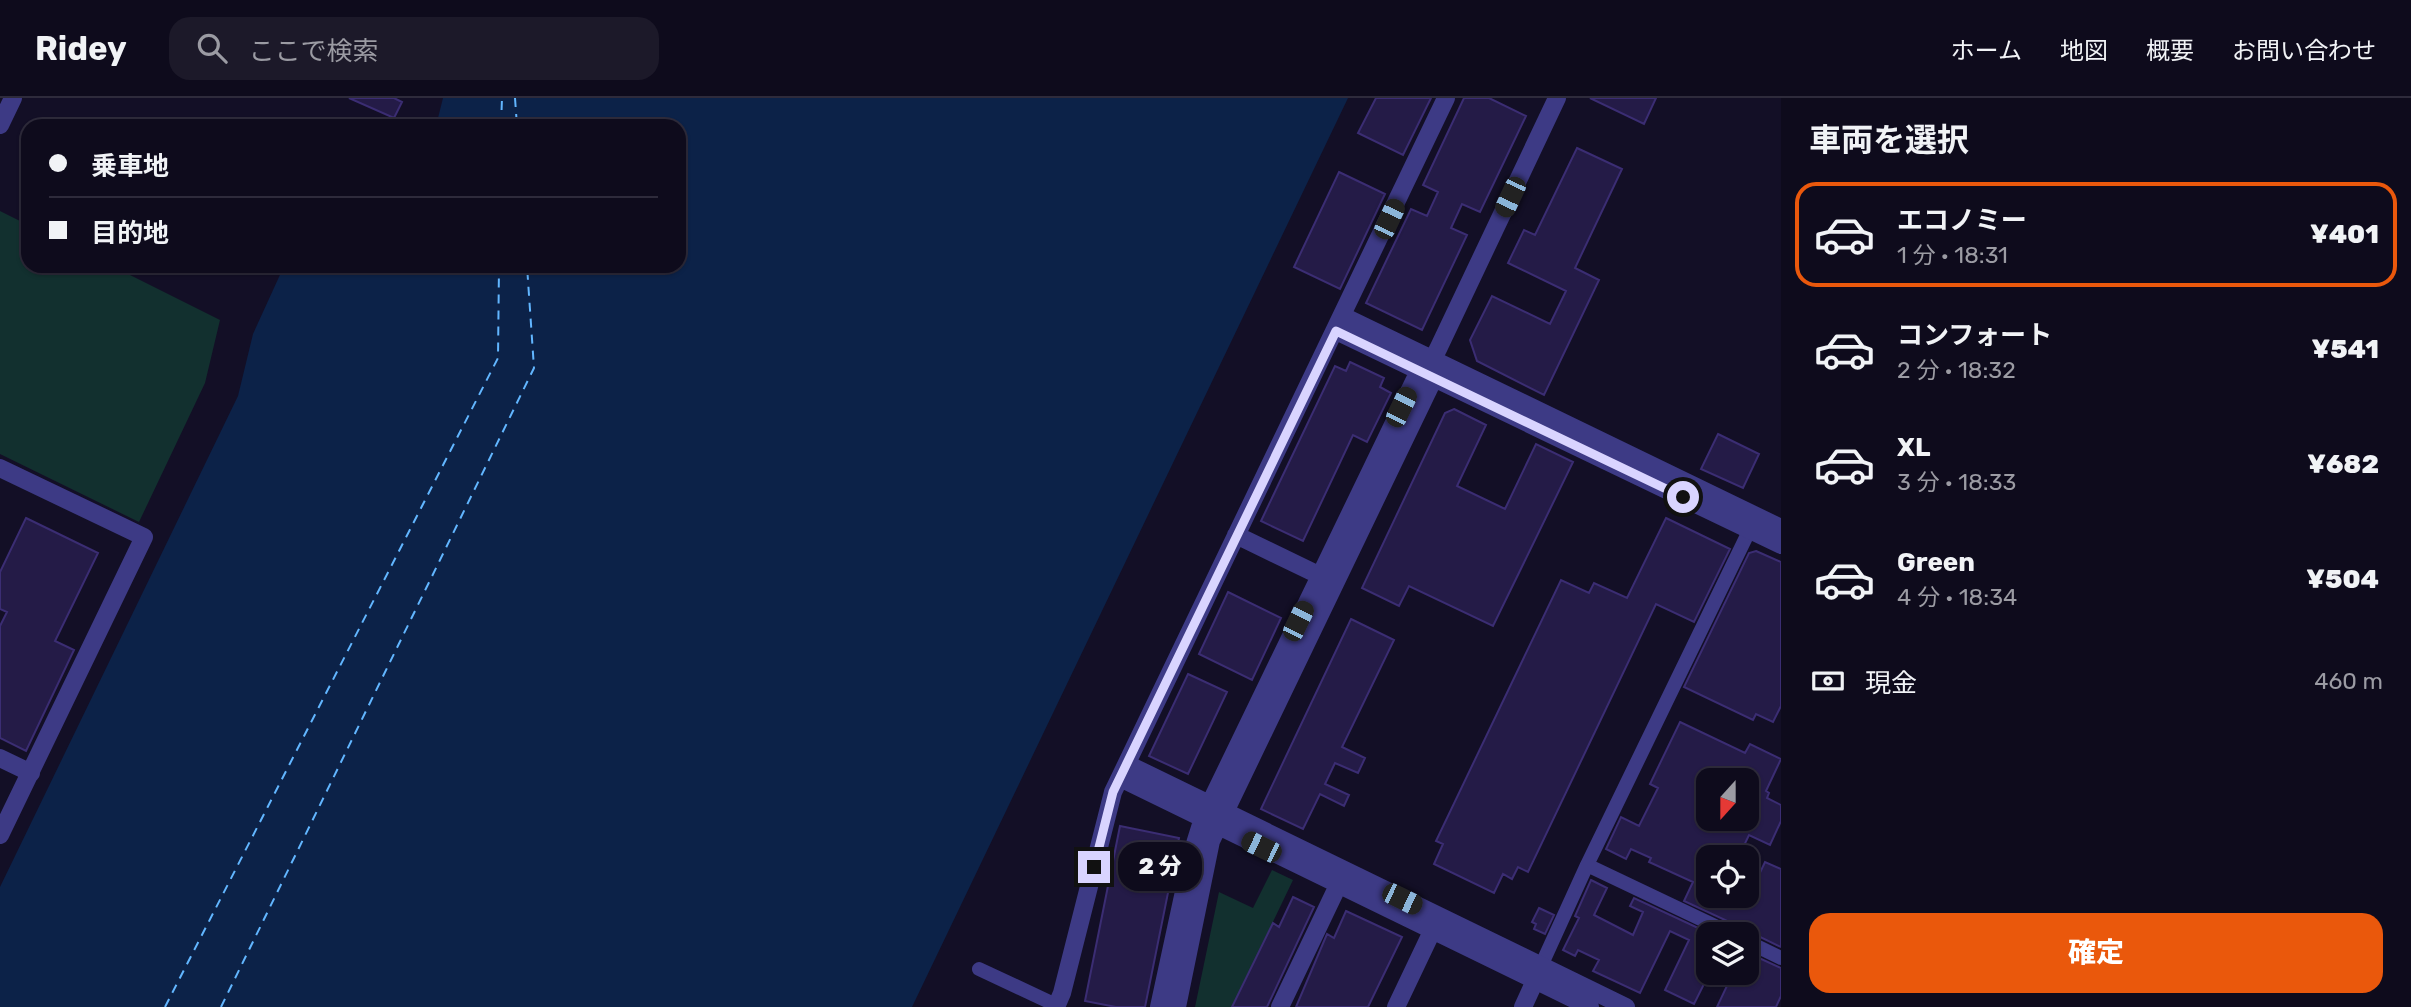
<!DOCTYPE html>
<html lang="ja">
<head>
<meta charset="utf-8">
<style>
	body { margin:0; font-family:Rubik,"Noto Sans JP",sans-serif; background:#1c1929; color:#f1f3f6; height:100vh; display:flex; flex-direction:column; font-size:26px; white-space:nowrap }
	* { box-sizing:border-box; margin:0 }
	p { font-size:23px; color:#9b9ba3 }
	.icon { flex:none; width:38px; height:38px; fill:none; stroke:currentColor; stroke-width:2; stroke-linecap:round; stroke-linejoin:round }
	.map { position:relative; flex:1; overflow:hidden }
	.drawer { display:flex; flex-direction:column; background:#0e0b1c; width:630px }
	.drawer>* { flex:none }
	.top-card { position:absolute; left:21px; top:21px; width:665px; height:154px; border-radius:21px; box-shadow:0 2px 5px #0004,0 0 0 2px #2e2b3b; display:grid; align-content:center; height:154px; padding:0 28px; background:#0e0b1c }
	.needle { width:46px; rotate:201deg }
	.controls { position:absolute; left:1696px; top:670px; display:grid; gap:14px }
	.controls a { display:grid; place-items:center; width:63px; height:63px; border-radius:14px; background:#0e0b1c; box-shadow:0 2px 5px #0004,0 0 0 2px #2e2b3b; font-size:35px }
	.end { position:absolute; width:32px; height:32px; margin:-16px; border:9px solid #d9d4ff; background:#111; box-shadow:0 0 0 4px #111 }
	.from { border-radius:50% }
	.bubble { position:absolute; height:49px; border-radius:21px; background:#0e0b1c; box-shadow:0 2px 5px #0004,0 0 0 2px #2e2b3b; font-size:23px; font-weight:800; line-height:49px; text-align:center }
	.car { position:absolute; width:21px; height:42px; margin:-21px -10px; border-radius:9px; box-shadow:0 0 5px 2px #0007; background:linear-gradient(#222 24%,#8ab4d8 0 40%,#222 0 76%,#8ab4d8 0 86%,#222 0) }
	.top-card b { display:flex; align-items:center; gap:24px; height:66px; font-size:26px }
	.top-card b+b { border-top:2px solid #2e2b3b }
	.top-card i { width:18px; height:18px; background:#f1f3f6 }
	ul { padding:0; list-style:none }
	li { display:flex; align-items:center; gap:21px; height:105px; margin:0 14px 10px; padding:0 14px; border:4px solid transparent; border-radius:21px }
	li div { flex:1 }
	li b { display:block; font-size:26px }
	li em { font-style:normal; font-weight:800 }
	li.active { border-color:#ea580c }
	li>.icon { width:63px; height:63px; stroke-width:1.5 }
	h2 { padding:0 28px; font-size:32px; line-height:84px }
	.pay { display:flex; align-items:center; gap:18px; height:77px; padding:0 28px; font-size:26px }
	.pay p { margin-inline-start:auto }
	.cta { display:flex; gap:14px; margin-top:auto; padding:14px 28px }
	.cta a { flex:1; height:80px; border-radius:21px; background:#ea580c; color:#fff; font-size:28px; font-weight:800; line-height:80px; text-align:center }
	header { display:flex; align-items:center; gap:42px; box-sizing:border-box; height:98px; padding:0 35px; background:#0e0b1c; border-bottom:2px solid #2e2b3b }
	header strong { font-size:33px }
	nav { display:flex; gap:38px; margin-inline-start:auto; font-size:24px }
	.search { width:490px; height:63px; background:#1c1929; display:flex; align-items:center; gap:18px; box-sizing:border-box; padding:0 24px; border-radius:21px; color:#9b9ba3; font-size:26px }
	main { display:flex; flex:1; min-height:0 }
	.map>svg:first-child { display:block }
	.green { fill:#12302f }
	.water { fill:#0c2248 }
	.lines { fill:none; stroke-linecap:round; stroke-linejoin:round }
	.ferry { stroke:#62b6ff; stroke-width:2; stroke-dasharray:9 7; stroke-linecap:butt }
	.building { fill:#241b47; stroke:#3b2d73; stroke-width:2; fill-rule:evenodd }
	.minor { stroke:#3d3a85; stroke-width:14 }
	.tertiary { stroke:#3d3a85; stroke-width:18 }
	.route { stroke:#d9d4ff; stroke-width:9 }
</style>
</head>
<body>
<header>
<strong>Ridey</strong>
<div class="search"><svg class="icon" aria-label="search" viewBox="0 0 24 24"><circle cx="10" cy="10" r="6"/><path d="M15 15l6 6"/></svg>ここで検索</div>
<nav><a>ホーム</a><a>地図</a><a>概要</a><a>お問い合わせ</a></nav>
</header>
<main>
<div class="map">
<svg width="1781" height="909" viewBox="0 0 1781 909">
	<rect width="100%" height="100%" fill="#130f26"/>
	<path class="green" d="M0,113L28,127V168H112L220,222L205,285L139,424L0,356Z
		M1272,772L1293,782L1232,909H1195L1219,794L1253,810Z"/>
	<path class="water" d="M443,0H1348L912,909H0V789L238,298L253,236L284,168H679V28H436Z"/>
	<g class="lines">
		<path class="ferry" d="M515,0L517,28
			M501,28L502,0
			M165,909L498,260L499,168
			M221,909L534,270L527,168"/>
	</g>
	<path class="building" d="M349,0H394L402,4L394,20Z
		M1376,0H1431L1403,57L1358,35Z
		M1464,0H1489L1526,18L1480,114L1462,106L1451,130L1467,137L1422,232L1366,205L1411,111L1427,118L1438,94L1423,87Z
		M1590,0H1656L1644,26Z
		M1577,50L1622,71L1575,170L1599,182L1544,297L1477,263L1470,242L1492,198L1550,226L1566,193L1508,165L1524,132L1535,137Z
		M1339,74L1385,96L1340,191L1294,169Z
		M1350,264L1384,280L1380,289L1391,295L1367,344L1353,337L1303,443L1261,423L1335,268L1346,273Z
		M1454,311L1486,327L1457,388L1505,411L1536,346L1573,364L1493,528L1409,488L1399,508L1362,490L1445,315Z
		M1718,336L1759,356L1743,390L1701,371Z
		M26,420L98,455L55,543L74,552L26,653L0,640V528L7,514L0,511V474Z
		M1666,420L1730,451L1694,524L1656,506L1528,774L1518,769L1512,781L1503,776L1494,795L1434,766L1443,746L1436,743L1561,482L1589,495L1594,485L1627,500Z
		M1756,453L1781,464V608L1773,624L1756,616L1753,622L1684,589L1749,455Z
		M1228,494L1281,520L1252,582L1199,556Z
		M1351,521L1394,542L1342,649L1365,660L1358,675L1335,665L1325,686L1349,697L1344,708L1320,696L1303,731L1261,711Z
		M1188,576L1227,594L1188,676L1149,658Z
		M1680,624L1745,655L1750,646L1781,661L1766,693L1769,695L1767,700L1781,707V723L1770,747L1749,737L1738,760H1708V798H1746V774L1758,779L1765,764L1781,771V849L1750,834L1741,835L1736,827L1684,803L1693,784L1649,764L1651,760L1631,751L1626,761L1606,751L1621,719L1639,728L1658,690L1650,686ZM1708,682H1746V721H1708Z
		M1120,728L1179,740L1145,909H1116L1085,903Z
		M1591,782L1607,790L1594,817L1633,837L1643,814L1630,808L1634,800L1711,836H1708V878L1694,906L1665,892L1689,842L1670,833L1640,895L1593,873L1599,862L1578,852L1575,858L1563,852L1579,820L1575,818Z
		M1293,799L1314,809L1267,909H1232L1273,825L1279,829Z
		M1539,810L1554,817L1545,836L1534,831L1536,826L1532,824Z
		M1346,813L1402,839L1368,909H1296L1327,836L1334,840Z
		M1746,854L1781,870V898L1776,909H1717L1733,875H1746Z"/>
	<g class="lines">
		<path class="minor" d="M1587,767L1732,836
			M1746,843L1781,860
			M1541,868L1587,767L1753,425
			M979,871L1056,907"/>
		<path class="tertiary" d="M0,27L13,0
			M1343,218L1781,430
			M1336,233L1781,447
			M0,370L144,439L0,737
			M1236,437L1329,482
			M0,660L31,675
			M1127,666L1626,909
			M1120,680L1590,909
			M1056,909L1062,895L1113,694L1446,0
			M1159,909L1193,752L1203,720L1419,273L1433,261
			M1177,909L1211,743L1434,280L1433,261L1439,249L1557,0
			M1280,909L1343,777
			M1396,909L1436,825
			M1523,909L1539,874"/>
	</g>
	<g class="lines">
		<path class="route" d="M1094,769L1113,694L1336,233L1683,399"/>
	</g>
</svg>
<div class="controls">
<a><svg class="needle" viewBox="-14 -14 28 28"><path d="M0-13l5 13h-10z" fill="#e53935"/><path d="M0 13l5-13h-10z" fill="#9b9ba3"/></svg></a>
<a><svg class="icon" aria-label="locate" viewBox="0 0 24 24"><circle cx="12" cy="12" r="6"/><path d="M12 2v4M12 18v4M2 12h4M18 12h4"/></svg></a>
<a><svg class="icon" aria-label="layers" viewBox="0 0 24 24"><path d="M12 4l9 5-9 5-9-5zM3 14l9 5 9-5"/></svg></a>
</div>
<i class="end from" style="left:1683px;top:399px"></i>
<i class="end" style="left:1094px;top:769px"></i>
<div class="bubble" style="left:1118px;top:744px;width:84px">2 分</div>
<i class="car" style="left:1510px;top:99px;rotate:205deg"></i>
<i class="car" style="left:1389px;top:121px;rotate:25deg"></i>
<i class="car" style="left:1401px;top:309px;rotate:26deg"></i>
<i class="car" style="left:1298px;top:523px;rotate:26deg"></i>
<i class="car" style="left:1261px;top:749px;rotate:296deg"></i>
<i class="car" style="left:1402px;top:801px;rotate:116deg"></i>
<div class="top-card">
<b><i class="from"></i>乗車地</b>
<b><i></i>目的地</b>
</div>
</div>
<section class="drawer">
<h2>車両を選択</h2>
<ul>
<li class="active"><svg class="icon" aria-label="car" viewBox="0 0 24 24"><path d="M5 17H2v-5l4-1 3-4h7l3 4 3 1v5h-3M9 17h6M6 11h13"/><circle cx="7" cy="17" r="2"/><circle cx="17" cy="17" r="2"/></svg><div><b>エコノミー</b><p>1 分 · 18:31</p></div><em>¥401</em></li>
<li><svg class="icon" aria-label="car" viewBox="0 0 24 24"><path d="M5 17H2v-5l4-1 3-4h7l3 4 3 1v5h-3M9 17h6M6 11h13"/><circle cx="7" cy="17" r="2"/><circle cx="17" cy="17" r="2"/></svg><div><b>コンフォート</b><p>2 分 · 18:32</p></div><em>¥541</em></li>
<li><svg class="icon" aria-label="car" viewBox="0 0 24 24"><path d="M5 17H2v-5l4-1 3-4h7l3 4 3 1v5h-3M9 17h6M6 11h13"/><circle cx="7" cy="17" r="2"/><circle cx="17" cy="17" r="2"/></svg><div><b>XL</b><p>3 分 · 18:33</p></div><em>¥682</em></li>
<li><svg class="icon" aria-label="car" viewBox="0 0 24 24"><path d="M5 17H2v-5l4-1 3-4h7l3 4 3 1v5h-3M9 17h6M6 11h13"/><circle cx="7" cy="17" r="2"/><circle cx="17" cy="17" r="2"/></svg><div><b>Green</b><p>4 分 · 18:34</p></div><em>¥504</em></li>
</ul>
<div class="pay"><svg class="icon" aria-label="cash" viewBox="0 0 24 24"><path d="M3 7h18v10H3z"/><circle cx="12" cy="12" r="2"/></svg>現金<p>460 m</p></div>
<div class="cta"><a>確定</a></div>
</section>
</main>
</body>
</html>
